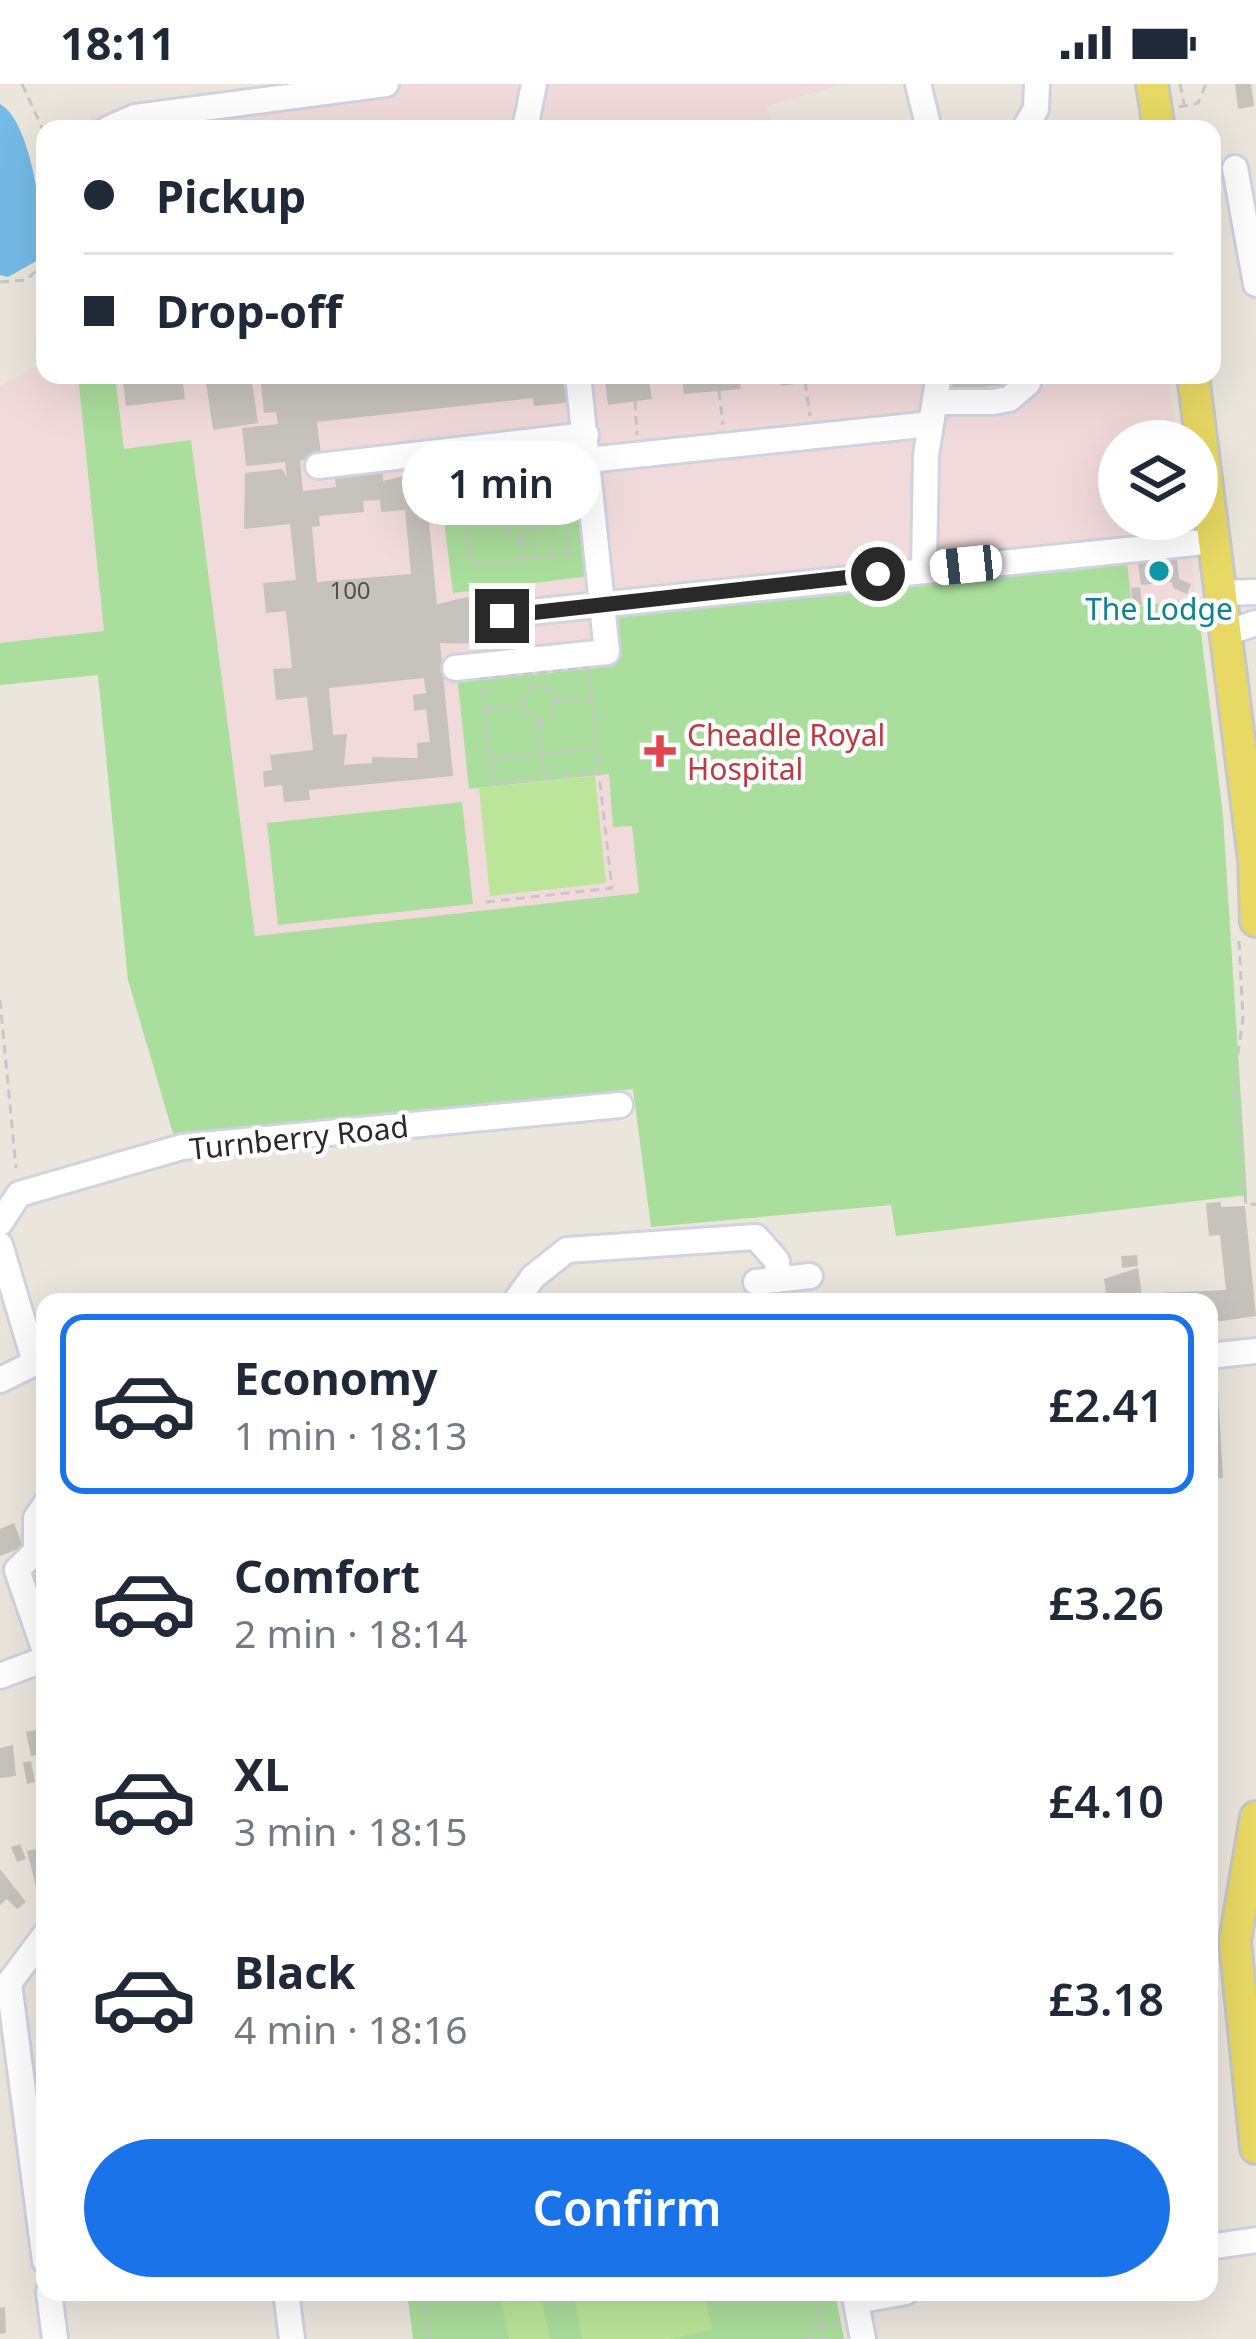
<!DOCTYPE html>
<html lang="en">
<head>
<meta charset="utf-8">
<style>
	body { margin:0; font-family:"Noto Sans",sans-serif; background:#f6f6f7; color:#1f2937; height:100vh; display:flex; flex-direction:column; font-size:45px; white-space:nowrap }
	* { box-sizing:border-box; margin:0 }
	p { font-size:39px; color:#747a83 }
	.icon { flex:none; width:66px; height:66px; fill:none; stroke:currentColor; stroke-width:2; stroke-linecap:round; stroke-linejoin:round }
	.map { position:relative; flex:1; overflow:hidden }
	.details { position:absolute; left:36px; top:1209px; width:1182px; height:1008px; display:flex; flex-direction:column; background:#fff; border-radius:24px; box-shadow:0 12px 48px #0002 }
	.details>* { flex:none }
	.guide { position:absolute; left:36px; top:36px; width:1185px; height:264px; border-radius:24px; box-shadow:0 12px 48px #0002; display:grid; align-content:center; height:264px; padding:0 48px; background:#fff }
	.controls { position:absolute; left:1098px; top:336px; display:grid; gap:24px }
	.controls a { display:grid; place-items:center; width:120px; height:120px; border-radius:50%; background:#fff; box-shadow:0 12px 48px #0002; font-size:60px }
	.end { position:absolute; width:54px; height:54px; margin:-27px; border:15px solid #292929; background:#fff; box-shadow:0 0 0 6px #fff }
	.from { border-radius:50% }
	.bubble { position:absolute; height:84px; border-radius:42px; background:#fff; box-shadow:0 12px 48px #0002; font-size:39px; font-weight:600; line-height:84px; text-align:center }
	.car { position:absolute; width:36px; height:72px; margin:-36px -18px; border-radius:15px; box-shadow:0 0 9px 3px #0007; background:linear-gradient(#fff 24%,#345 0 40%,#fff 0 76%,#345 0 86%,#fff 0) }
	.guide b { display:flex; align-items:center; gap:42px; height:114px; font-size:45px }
	.guide b+b { border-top:3px solid #e0e1e3 }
	.guide i { width:30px; height:30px; background:#1f2937 }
	ul { padding:21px 0 0; list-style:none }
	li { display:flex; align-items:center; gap:36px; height:180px; margin:0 24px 18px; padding:0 24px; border:6px solid transparent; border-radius:24px }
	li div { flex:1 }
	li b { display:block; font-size:45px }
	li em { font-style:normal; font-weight:600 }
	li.active { border-color:#1a73e8 }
	li>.icon { width:108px; height:108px; stroke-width:1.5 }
	.cta { display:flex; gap:24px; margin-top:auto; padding:24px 48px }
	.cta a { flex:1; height:138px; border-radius:72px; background:#1a73e8; color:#fff; font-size:48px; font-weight:600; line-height:138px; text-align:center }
	.status { display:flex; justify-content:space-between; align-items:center; height:84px; padding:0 60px; background:#fff; direction:ltr }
	.status svg { height:33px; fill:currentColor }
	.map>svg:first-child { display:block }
	.medical { fill:#f1dbda }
	.green { fill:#aade9c }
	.pitch { fill:#bbe598 }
	.water { fill:#75bbe7 }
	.building { fill:#c6c3bc; fill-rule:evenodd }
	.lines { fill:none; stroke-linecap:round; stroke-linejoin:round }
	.minor-casing { stroke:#d1d3e1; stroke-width:30 }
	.major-casing { stroke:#c7c7c7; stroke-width:36 }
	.path { stroke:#c7c7c7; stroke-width:3; stroke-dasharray:9 6; stroke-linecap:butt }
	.minor { stroke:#fff; stroke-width:24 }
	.major { stroke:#e8d964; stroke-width:30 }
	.route { stroke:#292929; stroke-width:15 }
	.culture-dot { fill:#0f9aa8; stroke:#fff; stroke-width:4.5 }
	.health-dot { fill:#e0444e; stroke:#fff; stroke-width:4.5 }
	.labels { text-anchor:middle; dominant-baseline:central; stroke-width:9; stroke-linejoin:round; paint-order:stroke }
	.number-label { font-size:24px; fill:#50504e }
	.culture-label { font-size:30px; fill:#0d838f; stroke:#fff }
	.health-label { font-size:30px; fill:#be3a42; stroke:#fff; text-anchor:start }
	.street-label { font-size:30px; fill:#292929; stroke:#fff }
</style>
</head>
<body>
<div class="status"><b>18:11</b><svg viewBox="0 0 49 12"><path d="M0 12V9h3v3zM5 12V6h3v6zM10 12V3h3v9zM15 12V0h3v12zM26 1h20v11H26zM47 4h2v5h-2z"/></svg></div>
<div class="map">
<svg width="1256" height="2255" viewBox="0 0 1256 2255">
	<rect width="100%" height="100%" fill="#ebe6dc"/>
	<path class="medical" d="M314,0H845L767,22L773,45H83L92,32L129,23Z
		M45,277V291H1168L1177,357H1119V435H1187L1223,732L1247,1111L896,1152L891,1121L651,1143L633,1005L174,1053L128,896L98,591L0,601V302Z"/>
	<path class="green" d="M78,291H115L124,365L191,356L255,852L639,809L632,742L613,743L609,690L469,705L457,590L597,575L608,530L1127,478L1132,523L1197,515L1223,732L1247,1111L896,1152L891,1121L651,1143L633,1005L174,1053L128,896L98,591L0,601V559L104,547Z
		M574,365L590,492L453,509L437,381Z
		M462,718L473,820L278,841L267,739Z
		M407,2208H835L844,2255H413Z"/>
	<path class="pitch" d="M595,692L606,799L490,812L479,704Z
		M499,2208H540L550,2255H509Z
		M573,2208H704L712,2246L670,2255H582Z"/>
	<path class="water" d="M0,20C31,36 47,144 38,176L8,193L0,191Z"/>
	<path class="building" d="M1235,0H1251L1254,22L1238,25Z
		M122,291H182L185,315L126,322Z
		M205,291H251L258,339L213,346Z
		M260,291H375L376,299L402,297V291H463L464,298L570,291L573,318L534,322L533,314L317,338L321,370L300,377L303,407L336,403L335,394L383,389V397L424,387L437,520L477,511L482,560L440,559L453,692L309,706L310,716L284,718L282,701L264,703L263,687L272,686L270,671L313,666L307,613L276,616L273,585L292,584L286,527L266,529L263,499L296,496L290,440L244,445L245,389L282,385L287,393L285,378L246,382L242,344L278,340L276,328L264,329ZM380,416L381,428L405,426L411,490L317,498L312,443L320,442L319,432L364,428L363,417ZM424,594L426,609L413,611L414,627L426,625L430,658L417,659L418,674L372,673V679L344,681L347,650L333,651L329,604Z
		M604,291H648L652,315L608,321Z
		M682,291H739L741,305L684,310Z
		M780,291H817V297L781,302Z
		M948,291H1001L1002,301L949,306Z
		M1177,475L1179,495L1191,500L1187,510L1173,504L1172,498L1141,501L1138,479Z
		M1140,503L1142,521L1133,522L1131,504Z
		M1221,1118V1123L1245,1122L1256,1232L1209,1239V1218H1155L1154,1209L1226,1206L1220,1151L1209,1152L1206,1119Z
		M1137,1171L1138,1182L1122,1184L1121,1172Z
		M1138,1184L1143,1218H1107L1104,1195Z
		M1218,1308L1223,1394L1209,1395V1309Z
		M14,1439L23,1463L0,1472V1445Z
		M39,1489L45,1495V1514L37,1517L28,1494Z
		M45,1644V1670L31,1672L26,1648Z
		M13,1661L16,1692L0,1694V1664Z
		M31,1677L35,1698L27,1700L23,1678Z
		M20,1760L26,1775L17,1778L11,1763Z
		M45,1763V1813L39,1815L27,1767Z
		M0,1785L26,1818L17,1825L7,1815L0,1821Z
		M5,2223L6,2249L0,2250V2224Z"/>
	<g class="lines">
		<g class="minor-casing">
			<path id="minor" d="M918,0L929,45
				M108,45L135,33L386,0
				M525,45L534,0
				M1024,45L1036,25L1037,0
				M1235,84L1256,200
				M936,318H993L1009,315L1028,299L1029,291
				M588,376L931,340
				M318,382L586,351
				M924,485L926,371L939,291
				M1221,509L1256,508
				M502,531L1214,457
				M1226,549L1256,539
				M455,584L607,568L578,291
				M0,1139L19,1110L182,1063L620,1021
				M0,1161L34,1275
				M756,1198L810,1192
				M515,1218L533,1193L567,1166L756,1153L777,1177L778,1196
				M1209,1272L1256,1267
				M0,1296L45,1274
				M45,1421L36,1434V1467L17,1486L45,1567
				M0,1592L45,1575
				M45,1851L9,1899L45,2177
				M1209,2163L1256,2156
				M49,2208L55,2255
				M286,2208L292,2255
				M854,2208L863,2255
				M856,2217L906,2208"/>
		</g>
		<g class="major-casing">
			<path id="major" d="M1152,0L1159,45
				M1193,291L1256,791
				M1254,772L1256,837
				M1256,1733L1235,1857L1256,2064"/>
		</g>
		<path class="path" d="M22,0L45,50V120
			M1180,0L1184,20
			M1179,23L1198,19L1206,0
			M0,198L26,196L45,179
			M805,298L810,332
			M719,307L723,341
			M635,317L637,351
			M559,379L570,469L472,481L461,391Z
			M514,385L518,415
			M502 434a17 17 0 1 1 34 0a17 17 0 1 1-34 0Z
			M469,440L501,436
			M521,453L523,473
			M588,583L599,688L492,699L482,594Z
			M522 619a17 17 0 1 1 34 0a17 17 0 1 1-34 0Z
			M557,617L589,614
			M486,626L519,622
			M539,636L545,692
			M491,675L595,665
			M486,818L612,804L599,690
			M1239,857L1243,934L1234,997L1246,1121L1256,1120
			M0,916L16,1084
			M423,2208L430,2255
			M816,2208L824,2255
			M808,2255L821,2241L839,2237"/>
		<use href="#minor" class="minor"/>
		<use href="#major" class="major"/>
	</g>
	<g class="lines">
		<path class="route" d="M502,532L878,490"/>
	</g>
	<circle class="culture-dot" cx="1159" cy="487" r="12"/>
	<path class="health-dot" d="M654 649h12v12h12v12h-12v12h-12v-12h-12v-12h12z"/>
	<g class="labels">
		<g class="number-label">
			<text x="350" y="505">100</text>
		</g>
		<g class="culture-label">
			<text x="1159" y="524">The Lodge</text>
		</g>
		<g class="health-label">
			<text x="687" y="650">Cheadle Royal<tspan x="687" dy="34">Hospital</tspan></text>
		</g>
		<g class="street-label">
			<text transform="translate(299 1053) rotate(-6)">Turnberry Road</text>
		</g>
	</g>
</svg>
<div class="controls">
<a><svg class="icon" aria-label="layers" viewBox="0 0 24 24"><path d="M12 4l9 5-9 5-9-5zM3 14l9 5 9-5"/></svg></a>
</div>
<i class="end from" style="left:878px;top:490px"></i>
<i class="end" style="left:502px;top:532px"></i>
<div class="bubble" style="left:402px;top:357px;width:198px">1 min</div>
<i class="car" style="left:966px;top:481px;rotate:264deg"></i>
<div class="guide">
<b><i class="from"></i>Pickup</b>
<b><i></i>Drop-off</b>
</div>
<section class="details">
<ul>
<li class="active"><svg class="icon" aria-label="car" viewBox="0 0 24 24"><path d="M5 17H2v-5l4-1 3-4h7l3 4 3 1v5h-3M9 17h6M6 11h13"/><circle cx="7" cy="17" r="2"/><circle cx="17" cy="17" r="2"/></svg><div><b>Economy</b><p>1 min · 18:13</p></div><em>£2.41</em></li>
<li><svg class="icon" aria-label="car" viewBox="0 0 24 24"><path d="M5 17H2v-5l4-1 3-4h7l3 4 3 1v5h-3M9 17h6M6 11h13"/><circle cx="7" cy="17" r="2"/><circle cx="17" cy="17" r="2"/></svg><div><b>Comfort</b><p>2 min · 18:14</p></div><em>£3.26</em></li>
<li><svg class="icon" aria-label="car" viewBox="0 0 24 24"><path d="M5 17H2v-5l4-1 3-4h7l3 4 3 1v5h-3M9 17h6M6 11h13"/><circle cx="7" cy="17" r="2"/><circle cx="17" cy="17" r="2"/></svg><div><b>XL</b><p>3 min · 18:15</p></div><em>£4.10</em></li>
<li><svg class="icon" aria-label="car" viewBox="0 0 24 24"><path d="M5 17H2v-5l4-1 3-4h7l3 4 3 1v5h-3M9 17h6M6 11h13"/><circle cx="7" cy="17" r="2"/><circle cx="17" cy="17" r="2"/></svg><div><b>Black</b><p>4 min · 18:16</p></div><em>£3.18</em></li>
</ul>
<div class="cta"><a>Confirm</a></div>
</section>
</div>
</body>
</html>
